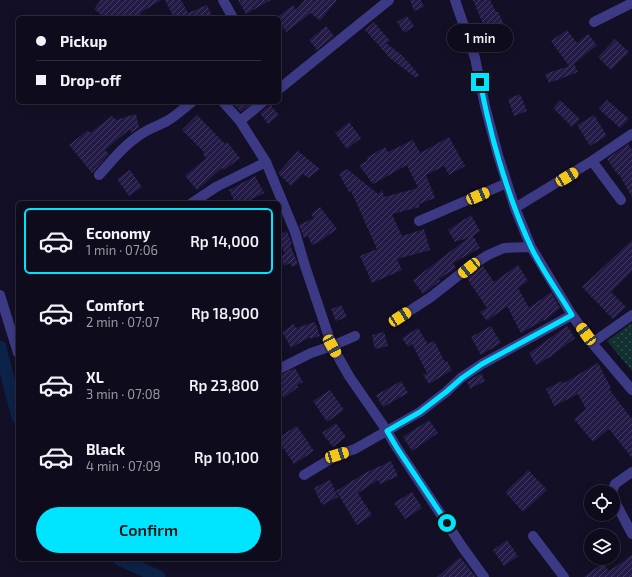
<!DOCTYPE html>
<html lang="en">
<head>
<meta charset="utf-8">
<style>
	body { margin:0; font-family:"Exo 2",sans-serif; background:#1c1929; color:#f1f3f6; height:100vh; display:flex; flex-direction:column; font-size:15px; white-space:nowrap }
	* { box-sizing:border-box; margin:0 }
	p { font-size:13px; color:#9b9ba3 }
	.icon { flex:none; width:22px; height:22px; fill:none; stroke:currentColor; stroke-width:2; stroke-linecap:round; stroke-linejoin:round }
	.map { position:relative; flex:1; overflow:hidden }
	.sheet { position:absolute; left:16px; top:201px; width:265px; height:360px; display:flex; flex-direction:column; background:#0e0b1c; border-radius:6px; box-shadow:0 2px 10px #0003,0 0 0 1px #2e2b3b }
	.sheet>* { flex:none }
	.banner { position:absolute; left:16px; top:16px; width:265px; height:88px; border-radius:6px; box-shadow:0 2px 10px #0003,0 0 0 1px #2e2b3b; display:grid; align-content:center; height:88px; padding:0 20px; background:#0e0b1c }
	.buttons { position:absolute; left:584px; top:485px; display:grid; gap:8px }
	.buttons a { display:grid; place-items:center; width:36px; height:36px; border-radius:50%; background:#0e0b1c; box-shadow:0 2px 10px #0003,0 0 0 1px #2e2b3b; font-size:20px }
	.end { position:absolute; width:18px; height:18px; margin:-9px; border:5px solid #00e5ff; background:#111; box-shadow:0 0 0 2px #111 }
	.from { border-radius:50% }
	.bubble { position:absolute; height:28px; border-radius:14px; background:#0e0b1c; box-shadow:0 2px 10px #0003,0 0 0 1px #2e2b3b; font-size:13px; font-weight:600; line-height:28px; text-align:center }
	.car { position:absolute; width:12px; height:24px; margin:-12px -6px; border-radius:5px; box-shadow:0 0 3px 1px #0007; background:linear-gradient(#f5c518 24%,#345 0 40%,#f5c518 0 76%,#345 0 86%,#f5c518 0) }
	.banner b { display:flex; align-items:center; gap:14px; height:38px; font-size:15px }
	.banner b+b { border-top:1px solid #2e2b3b }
	.banner i { width:10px; height:10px; background:#f1f3f6 }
	ul { padding:7px 0 0; list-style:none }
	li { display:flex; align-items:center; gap:12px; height:66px; margin:0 8px 6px; padding:0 12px; border:2px solid transparent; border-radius:6px }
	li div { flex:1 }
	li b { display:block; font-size:15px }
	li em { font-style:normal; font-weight:600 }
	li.on { border-color:#00e5ff }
	li>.icon { width:36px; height:36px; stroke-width:1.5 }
	.primary-button { display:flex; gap:8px; margin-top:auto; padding:8px 20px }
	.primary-button a { flex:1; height:46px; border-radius:24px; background:#00e5ff; color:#111; font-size:16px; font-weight:600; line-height:46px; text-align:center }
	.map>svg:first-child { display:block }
	.park { fill:url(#park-dots) }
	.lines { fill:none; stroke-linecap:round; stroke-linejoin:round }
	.canal { stroke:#0c2248; stroke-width:13 }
	.building { fill:url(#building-hatch) }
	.minor { stroke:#3d3a85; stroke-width:10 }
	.route { stroke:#00e5ff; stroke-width:5 }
</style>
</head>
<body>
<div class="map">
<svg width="632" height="577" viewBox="0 0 632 577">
	<defs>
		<pattern id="park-dots" width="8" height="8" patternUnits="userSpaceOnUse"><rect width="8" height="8" fill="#12302f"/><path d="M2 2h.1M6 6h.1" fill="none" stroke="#344d4e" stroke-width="1.8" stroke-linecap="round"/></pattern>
		<pattern id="building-hatch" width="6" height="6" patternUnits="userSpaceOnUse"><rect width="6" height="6" fill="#241b47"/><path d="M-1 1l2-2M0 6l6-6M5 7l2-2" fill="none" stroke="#433b63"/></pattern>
	</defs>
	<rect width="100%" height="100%" fill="#130f26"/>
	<path class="park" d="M632,323V371L607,341Z"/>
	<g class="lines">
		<path class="canal" d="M0,347L18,418
			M119,559L159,577"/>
	</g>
	<path class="building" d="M101,0H161L140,13L143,18H105L94,9Z
		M165,0H181L188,13L207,5L213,18H174Z
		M238,0H271L246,14Z
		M305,0H337L320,21L311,13L286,32L279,22V18H276L293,5L296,10Z
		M410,0H421L424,7L414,11Z
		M473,0H490L496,12H498L510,37L490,48L485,38L488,36Z
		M407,16L414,26L404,33L397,22Z
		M374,22L390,41L386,43L403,56L419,75L416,78L390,58L365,30Z
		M326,26L334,36L317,50L309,40Z
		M567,30L577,43L588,34L597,45L574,64L578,72L549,83L545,74L569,66L551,41Z
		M615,39L629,52L611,70L598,57Z
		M520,94L527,111L514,116L508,99Z
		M560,100L580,119L572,127L553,108Z
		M607,100L629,119L620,128L599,109Z
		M232,102H253L241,112Z
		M270,104L279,115L268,124L260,113Z
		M136,114L139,127L131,133L130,129L105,150L109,154L92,173L69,145L88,130L90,133L112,116L116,120Z
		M197,115L225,144L227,142L240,158L224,170L222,168L197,190L185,176L206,158L203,154L204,152L182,130Z
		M594,115L607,136L590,146L577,125Z
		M349,122L361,138L347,149L335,133Z
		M449,137L465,166L449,175L444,166L426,175L435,198L419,204L420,207L392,214L402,236L424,229L430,250L397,259L402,270L372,283L360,256L377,249L351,191L349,192L339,174L347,169L378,194L382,190L384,197L418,188L407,165L373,184L359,165L368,160L366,158L385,147L388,152L413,140L420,153Z
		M628,144L632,150V197L619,174L618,175L607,159Z
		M298,151L320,169L308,178L303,174L291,186L278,173Z
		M130,170L142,187L129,196L117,179Z
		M255,176L264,193L244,203H235L229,190Z
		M320,207L337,229L319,242L312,245L308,236L304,238L299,225L314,218L311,214Z
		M471,215L480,231L473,236L480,248L453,263L456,268L439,279L440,281L423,294L413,280L468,238L455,242L448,230Z
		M287,231L292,244L290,245L298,264L292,267L290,263L284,266L280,256L285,254L279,242V235Z
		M632,240V271L611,292L626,307L613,319L582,287Z
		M518,265L528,281L518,288L529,308L551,292L560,308L544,321V320L521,333L507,306L487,321L480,312L487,308L466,277L483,266L494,282Z
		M341,305L347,317L336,321L331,309Z
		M315,322L320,336L310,339V337L291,348L282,332L294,324L296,328Z
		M491,326L501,343L481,355L471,337Z
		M567,326L575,338L550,357L536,365L529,353Z
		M418,328L428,344L434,341L445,362L447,361L452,370L429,384L423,375L427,373L412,344L408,347L402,338Z
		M384,332L388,346L375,349L372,335Z
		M598,363L611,388L609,389L632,419V458L609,429L593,442L574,419L586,409L578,394L554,406L546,389L562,381L564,383Z
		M295,368L303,382L297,385L298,387L284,398L279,390V375Z
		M481,373L485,381L470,389L467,382Z
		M401,381L408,393L383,407L376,395Z
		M330,390L344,410L327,422L313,401Z
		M429,420L438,433L412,451L403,437Z
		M336,423L346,437L333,447L322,433Z
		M297,426L314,451L294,464L279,442V437Z
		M391,461L398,476L380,484L378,480L358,493L372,515L357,525L336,491L365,473Z
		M528,470L547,490L523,512L505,492Z
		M330,480L338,497L322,505L314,488Z
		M412,492L422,508L405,519L394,503Z
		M507,540L518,556L504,566L493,550Z
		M632,555V577H584L603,563L609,571Z
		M460,557L476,577H437Z"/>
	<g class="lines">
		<path class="minor" d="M223,0L233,18
			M455,0L475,58L485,106L498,155L515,208L531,247L572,315L592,343L632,390
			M594,22L632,3
			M279,89L389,0
			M223,102L240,121L266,162L295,232L305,266L332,346L349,376L387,431L397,448L463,548L484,577
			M240,121L263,102
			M592,161L621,200
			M99,175C111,162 122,147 137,137C147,129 156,127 167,121C176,116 184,108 192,102
			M192,203L216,187L266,162
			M515,208L592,161L632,134
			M419,221L507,183
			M0,295L18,353
			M400,317L431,297L469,267L488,255L504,248L531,247
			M592,343L632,315
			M279,369L311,353L332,346L355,336
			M304,475L337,455L355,449L420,412L446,392L461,378L482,364L572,315
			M612,492L615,484L632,472
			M613,498L632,534
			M533,536L564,577"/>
	</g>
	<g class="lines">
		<path class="route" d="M447,523L397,448L387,431L420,412L446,392L462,378L482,364L572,315C559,293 542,270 531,247C507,195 491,138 480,82"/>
	</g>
</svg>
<div class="buttons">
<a><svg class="icon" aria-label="locate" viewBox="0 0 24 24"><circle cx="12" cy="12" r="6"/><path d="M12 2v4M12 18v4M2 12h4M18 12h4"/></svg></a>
<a><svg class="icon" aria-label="layers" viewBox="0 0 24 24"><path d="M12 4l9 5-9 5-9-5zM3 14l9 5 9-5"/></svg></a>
</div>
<i class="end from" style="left:447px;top:523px"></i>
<i class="end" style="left:480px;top:82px"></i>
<div class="bubble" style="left:447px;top:24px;width:66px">1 min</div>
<i class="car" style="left:567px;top:177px;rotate:59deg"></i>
<i class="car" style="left:478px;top:196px;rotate:67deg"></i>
<i class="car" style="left:469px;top:268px;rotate:231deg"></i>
<i class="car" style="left:400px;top:317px;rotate:57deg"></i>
<i class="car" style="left:586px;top:334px;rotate:324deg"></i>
<i class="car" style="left:332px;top:346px;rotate:151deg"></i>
<i class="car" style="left:337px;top:455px;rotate:73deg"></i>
<div class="banner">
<b><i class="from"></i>Pickup</b>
<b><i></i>Drop-off</b>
</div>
<section class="sheet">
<ul>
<li class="on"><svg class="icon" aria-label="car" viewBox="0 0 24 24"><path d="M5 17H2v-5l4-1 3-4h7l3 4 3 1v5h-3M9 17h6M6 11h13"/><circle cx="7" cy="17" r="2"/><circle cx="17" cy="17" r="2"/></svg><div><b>Economy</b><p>1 min · 07:06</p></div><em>Rp 14,000</em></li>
<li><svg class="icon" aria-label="car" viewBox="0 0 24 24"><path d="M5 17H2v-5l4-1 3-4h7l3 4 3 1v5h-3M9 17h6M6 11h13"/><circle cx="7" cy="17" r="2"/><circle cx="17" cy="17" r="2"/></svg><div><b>Comfort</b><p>2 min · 07:07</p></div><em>Rp 18,900</em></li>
<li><svg class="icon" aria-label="car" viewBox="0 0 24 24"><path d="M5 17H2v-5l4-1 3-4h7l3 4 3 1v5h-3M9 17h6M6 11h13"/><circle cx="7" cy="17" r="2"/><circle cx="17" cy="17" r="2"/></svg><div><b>XL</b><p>3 min · 07:08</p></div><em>Rp 23,800</em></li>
<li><svg class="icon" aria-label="car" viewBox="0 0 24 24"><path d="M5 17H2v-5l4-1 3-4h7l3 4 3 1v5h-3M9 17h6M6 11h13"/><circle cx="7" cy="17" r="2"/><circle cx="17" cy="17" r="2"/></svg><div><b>Black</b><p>4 min · 07:09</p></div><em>Rp 10,100</em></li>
</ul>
<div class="primary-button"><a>Confirm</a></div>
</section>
</div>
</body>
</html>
